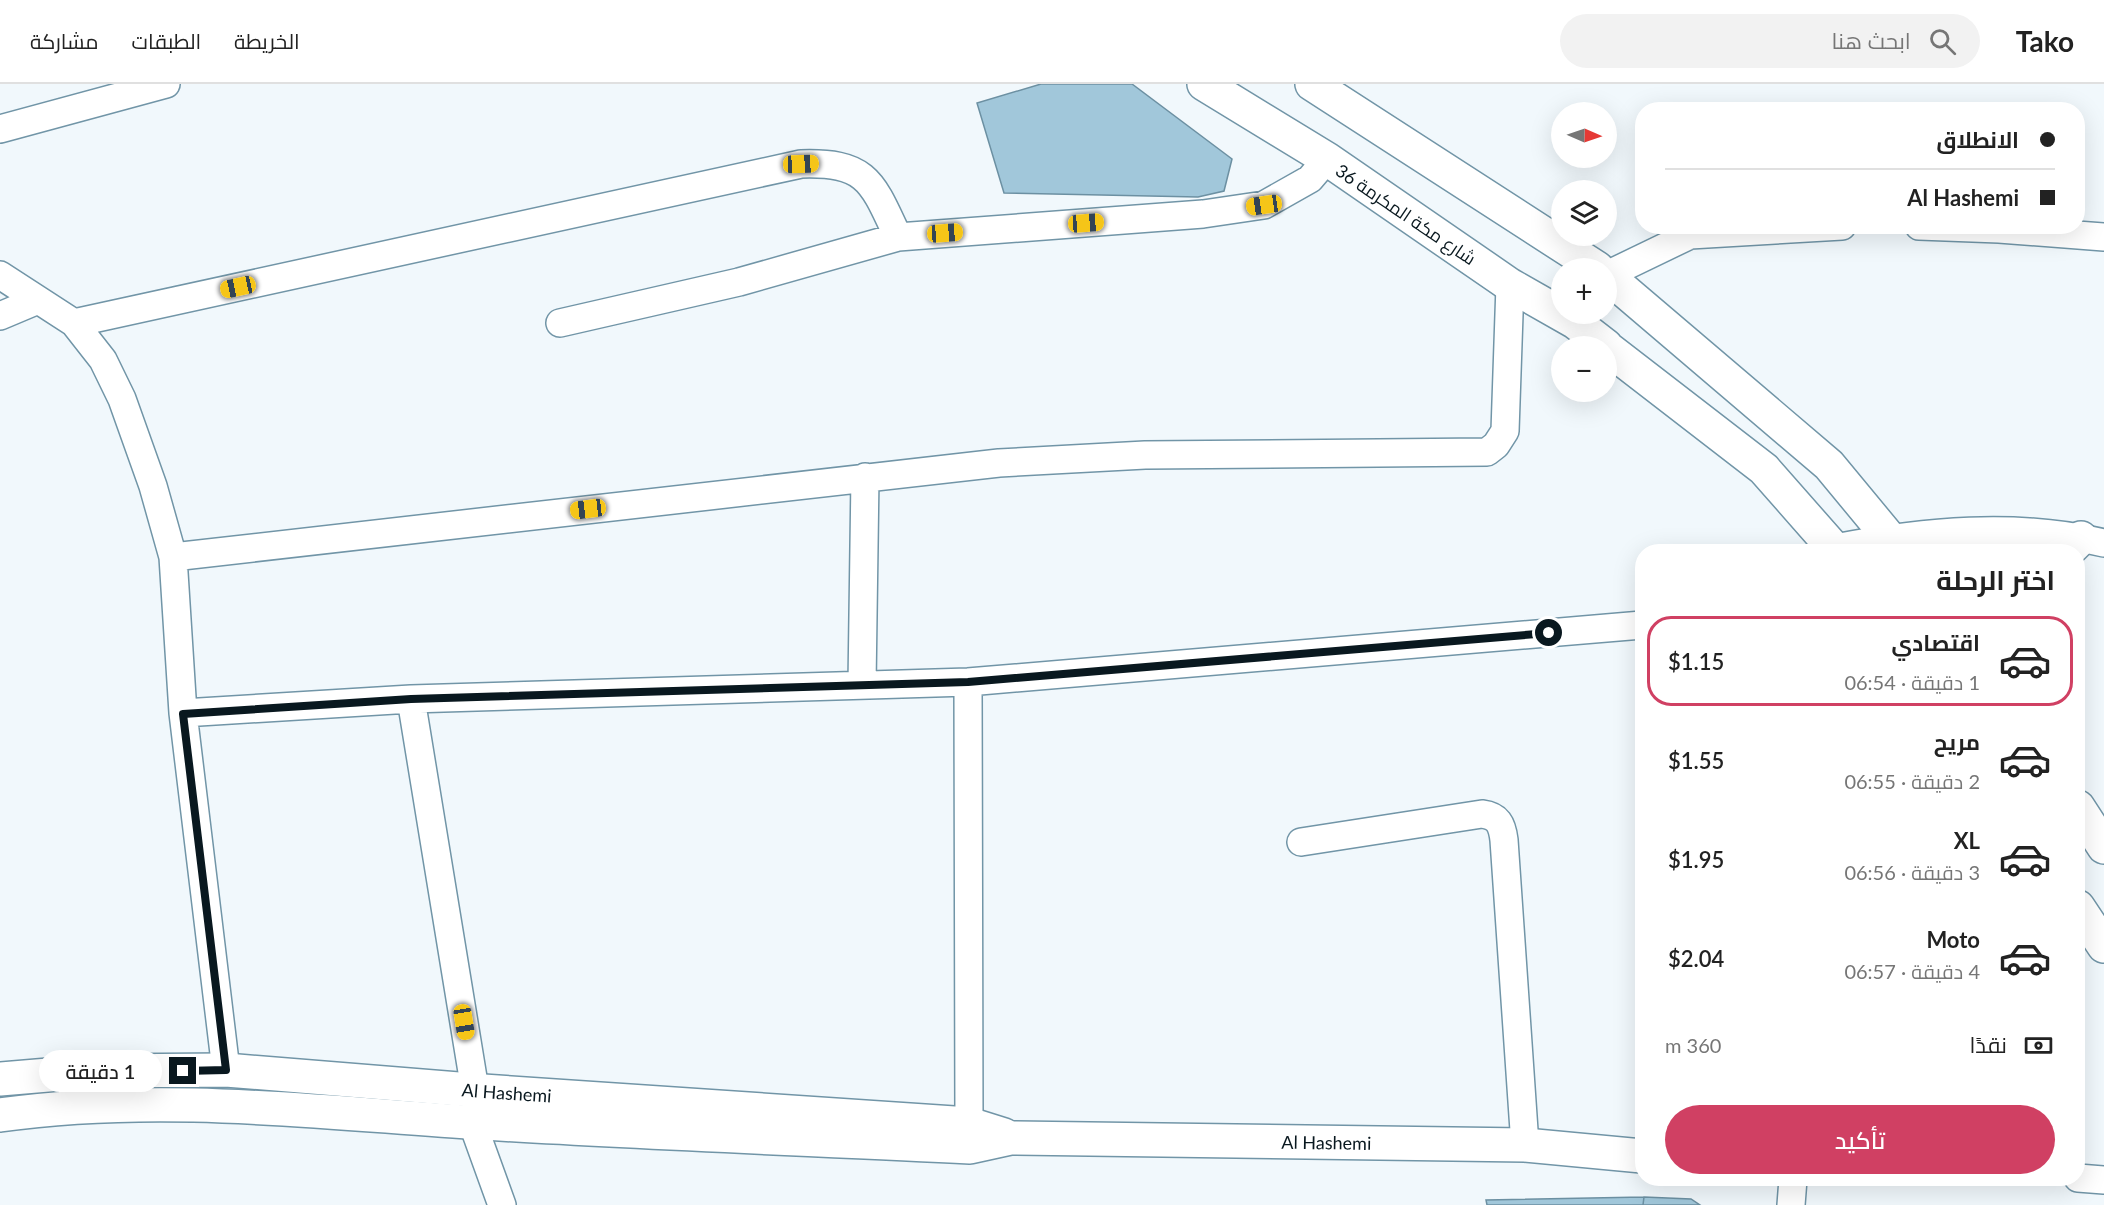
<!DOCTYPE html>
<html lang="ar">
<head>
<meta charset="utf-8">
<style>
	body { margin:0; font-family:Lato,Cairo,sans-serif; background:#f2f2f2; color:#222; direction:rtl; height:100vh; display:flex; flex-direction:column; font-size:22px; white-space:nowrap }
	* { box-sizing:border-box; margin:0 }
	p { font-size:20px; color:#767676 }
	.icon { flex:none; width:33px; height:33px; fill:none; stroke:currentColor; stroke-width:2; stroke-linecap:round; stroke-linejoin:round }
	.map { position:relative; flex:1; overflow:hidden; direction:ltr }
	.sheet { position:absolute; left:1635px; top:460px; width:450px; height:642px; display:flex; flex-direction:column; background:#fff; border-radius:24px; box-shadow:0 6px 24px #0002; direction:rtl }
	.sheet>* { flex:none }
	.guide { position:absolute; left:1635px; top:18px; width:450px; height:132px; border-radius:24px; box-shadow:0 6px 24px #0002; direction:rtl; display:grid; align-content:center; height:132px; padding:0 30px; background:#fff }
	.needle { width:39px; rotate:92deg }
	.buttons { position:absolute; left:1551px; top:18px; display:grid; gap:12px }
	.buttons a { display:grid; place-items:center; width:66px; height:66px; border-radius:50%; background:#fff; box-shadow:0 6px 24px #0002; font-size:30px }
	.end { position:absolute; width:27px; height:27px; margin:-14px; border:8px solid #09181f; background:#fff; box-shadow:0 0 0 3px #fff }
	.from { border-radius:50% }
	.bubble { position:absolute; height:42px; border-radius:21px; background:#fff; box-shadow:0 6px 24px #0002; font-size:20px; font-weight:600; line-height:42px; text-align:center; direction:rtl }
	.car { position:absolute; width:18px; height:36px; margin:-18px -9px; border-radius:8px; box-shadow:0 0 4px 2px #0007; background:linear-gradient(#f5c518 24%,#345 0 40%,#f5c518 0 76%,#345 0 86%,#f5c518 0) }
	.guide b { display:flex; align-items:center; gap:21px; height:57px; font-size:22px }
	.guide b+b { border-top:2px solid #e0e0e0 }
	.guide i { width:15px; height:15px; background:#222 }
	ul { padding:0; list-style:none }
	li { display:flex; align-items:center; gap:18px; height:90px; margin:0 12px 9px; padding:0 18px; border:3px solid transparent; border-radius:24px }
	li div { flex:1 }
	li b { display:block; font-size:22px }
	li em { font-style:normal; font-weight:600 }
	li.active { border-color:#d04063 }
	li>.icon { width:54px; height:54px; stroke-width:1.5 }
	h2 { padding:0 30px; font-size:27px; line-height:72px }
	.pay { display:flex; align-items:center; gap:15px; height:66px; padding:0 30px; font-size:22px }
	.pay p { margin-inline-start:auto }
	.primary-button { display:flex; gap:12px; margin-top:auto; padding:12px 30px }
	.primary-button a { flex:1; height:69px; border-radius:36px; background:#d04063; color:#fff; font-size:24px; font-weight:600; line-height:69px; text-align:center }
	header { display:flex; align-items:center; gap:36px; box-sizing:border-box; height:84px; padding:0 30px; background:#fff; border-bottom:2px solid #e0e0e0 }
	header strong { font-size:28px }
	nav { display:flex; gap:33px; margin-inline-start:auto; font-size:21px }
	.search { width:420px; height:54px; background:#f2f2f2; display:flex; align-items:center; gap:15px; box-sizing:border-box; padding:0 21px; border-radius:33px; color:#767676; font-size:22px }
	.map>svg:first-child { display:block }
	.building { fill:#a1c7da; stroke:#6c90a2; stroke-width:1.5 }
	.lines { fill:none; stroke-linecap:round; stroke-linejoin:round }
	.minor-casing { stroke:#7195a7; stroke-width:30 }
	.tertiary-casing { stroke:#7195a7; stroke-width:36 }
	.primary-casing { stroke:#7195a7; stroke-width:36 }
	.minor { stroke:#fff; stroke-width:27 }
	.tertiary { stroke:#fff; stroke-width:33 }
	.primary { stroke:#fff; stroke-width:33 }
	.route { stroke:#09181f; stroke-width:8 }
	.labels { text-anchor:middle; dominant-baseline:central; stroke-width:5; stroke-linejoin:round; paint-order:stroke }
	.street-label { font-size:18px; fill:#09181f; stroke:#fff }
</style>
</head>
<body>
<header>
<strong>Tako</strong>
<div class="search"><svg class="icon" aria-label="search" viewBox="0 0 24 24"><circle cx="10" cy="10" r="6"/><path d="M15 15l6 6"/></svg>ابحث هنا</div>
<nav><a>الخريطة</a><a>الطبقات</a><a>مشاركة</a></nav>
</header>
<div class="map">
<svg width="2104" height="1121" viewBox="0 0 2104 1121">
	<rect width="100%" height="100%" fill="#f1f8fc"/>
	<path class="building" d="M1041,0H1132L1232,75L1224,107L1198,113L1004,109L977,19Z
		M1644,1113L1691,1115L1700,1121H1487L1486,1116Z
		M1644,1113L1691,1115L1700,1121H1643Z"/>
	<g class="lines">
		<g class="minor-casing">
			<path id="minor" d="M0,45L166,0
				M1919,142L1999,145L2104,153
				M0,191L74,239L103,276L122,315L153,402L173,473L183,629L226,986
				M1607,191L1690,151L1842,142
				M0,232L38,216
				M74,239L801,80C867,78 872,97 898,153
				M560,239L739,198L898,153L1203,130L1264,121L1310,95L1327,75
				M1835,464C1923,447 2016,438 2104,459
				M173,473L999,379L1145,371L1487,368L1496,361L1505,347L1510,201
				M968,598L969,1040
				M862,601L865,393
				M411,615L475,1006
				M183,629L411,615L968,598L1642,541
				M1301,758L1482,730C1498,732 1502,740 1504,756L1525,1061
				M472,1038L502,1121
				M2078,1094L2104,1096
				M1791,1121L1793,1095"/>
		</g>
		<g class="tertiary-casing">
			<g id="tertiary">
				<path d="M2067,468L2081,454"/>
				<path id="s1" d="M0,995L96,987L226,986L483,1007L969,1040L1004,1051"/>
				<path id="s2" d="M0,1031C161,1008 322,1029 482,1039C645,1049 807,1055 970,1063L1011,1054L1525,1061L1642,1072"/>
			</g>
		</g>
		<g class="primary-casing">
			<path id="primary" d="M1204,0L1327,75L1510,201L1575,238L1606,262
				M1312,0L1597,184
				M1606,191L1829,381L1901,468
				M1606,263L1764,385L1837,468
				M2078,723L2104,763
				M2078,823L2104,862"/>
		</g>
		<use href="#minor" class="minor"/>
		<use href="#tertiary" class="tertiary"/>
		<use href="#primary" class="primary"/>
	</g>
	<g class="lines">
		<path class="route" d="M183,987L226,986L183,630L411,615L968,598L1549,549"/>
	</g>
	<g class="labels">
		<g class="street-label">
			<text transform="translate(1406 130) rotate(34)">شارع مكة المكرمة 36</text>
			<text stroke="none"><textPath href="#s1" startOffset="508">Al Hashemi</textPath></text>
			<text stroke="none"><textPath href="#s2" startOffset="1329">Al Hashemi</textPath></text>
		</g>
	</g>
</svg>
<div class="buttons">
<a><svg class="needle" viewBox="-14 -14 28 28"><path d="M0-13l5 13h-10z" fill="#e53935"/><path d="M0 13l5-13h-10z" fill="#767676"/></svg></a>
<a><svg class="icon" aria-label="layers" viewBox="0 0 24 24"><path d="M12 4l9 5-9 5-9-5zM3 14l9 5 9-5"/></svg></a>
<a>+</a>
<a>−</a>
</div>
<i class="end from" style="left:1549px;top:549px"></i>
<i class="end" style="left:183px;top:987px"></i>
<div class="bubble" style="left:39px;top:966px;width:123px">1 دقيقة</div>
<i class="car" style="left:801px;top:80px;rotate:88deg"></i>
<i class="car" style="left:1264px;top:121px;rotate:262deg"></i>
<i class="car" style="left:1086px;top:139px;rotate:86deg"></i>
<i class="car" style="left:945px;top:149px;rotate:86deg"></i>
<i class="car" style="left:238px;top:203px;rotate:258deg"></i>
<i class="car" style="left:588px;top:425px;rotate:263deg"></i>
<i class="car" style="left:464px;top:938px;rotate:171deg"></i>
<div class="guide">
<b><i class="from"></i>الانطلاق</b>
<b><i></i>Al Hashemi</b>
</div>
<section class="sheet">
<h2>اختر الرحلة</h2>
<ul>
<li class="active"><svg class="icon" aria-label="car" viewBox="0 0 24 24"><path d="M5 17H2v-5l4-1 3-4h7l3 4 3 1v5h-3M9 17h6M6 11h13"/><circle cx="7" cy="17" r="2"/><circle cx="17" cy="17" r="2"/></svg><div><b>اقتصادي</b><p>1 دقيقة · 06:54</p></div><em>$1.15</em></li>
<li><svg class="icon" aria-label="car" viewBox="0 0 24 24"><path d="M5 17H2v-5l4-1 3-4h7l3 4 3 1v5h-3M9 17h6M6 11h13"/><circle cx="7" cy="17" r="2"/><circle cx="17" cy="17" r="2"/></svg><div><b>مريح</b><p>2 دقيقة · 06:55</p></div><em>$1.55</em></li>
<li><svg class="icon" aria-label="car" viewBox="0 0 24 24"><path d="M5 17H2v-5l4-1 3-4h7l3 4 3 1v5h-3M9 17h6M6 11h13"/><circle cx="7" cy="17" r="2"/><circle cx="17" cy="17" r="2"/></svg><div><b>XL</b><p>3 دقيقة · 06:56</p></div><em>$1.95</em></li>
<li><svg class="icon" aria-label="car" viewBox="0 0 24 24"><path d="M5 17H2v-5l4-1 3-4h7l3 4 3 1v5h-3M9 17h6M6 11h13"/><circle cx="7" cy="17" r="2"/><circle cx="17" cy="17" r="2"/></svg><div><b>Moto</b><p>4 دقيقة · 06:57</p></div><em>$2.04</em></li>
</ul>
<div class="pay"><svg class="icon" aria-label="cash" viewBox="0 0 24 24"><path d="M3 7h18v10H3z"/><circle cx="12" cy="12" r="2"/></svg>نقدًا<p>360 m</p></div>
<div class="primary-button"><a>تأكيد</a></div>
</section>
</div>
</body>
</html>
